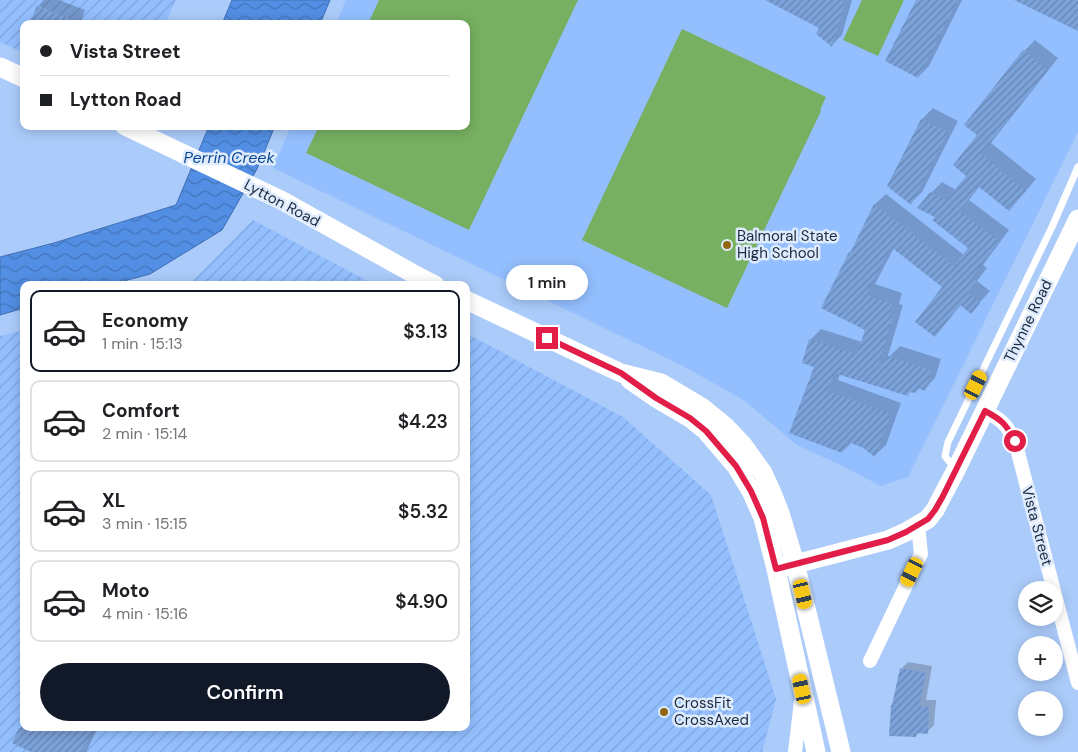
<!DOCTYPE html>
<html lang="en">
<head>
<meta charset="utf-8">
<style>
	body { margin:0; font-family:"DM Sans",sans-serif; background:#f2f2f2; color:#202124; height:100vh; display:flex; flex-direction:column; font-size:19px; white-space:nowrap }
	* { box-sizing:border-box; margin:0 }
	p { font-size:16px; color:#757577 }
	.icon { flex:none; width:28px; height:28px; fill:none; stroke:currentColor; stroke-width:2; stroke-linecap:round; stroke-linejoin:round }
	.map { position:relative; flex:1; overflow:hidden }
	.details { position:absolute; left:20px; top:281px; width:450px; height:450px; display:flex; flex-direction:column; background:#fff; border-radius:10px; box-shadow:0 2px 12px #0003 }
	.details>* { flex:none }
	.top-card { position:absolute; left:20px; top:20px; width:450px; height:110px; border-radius:10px; box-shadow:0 2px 12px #0003; display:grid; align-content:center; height:110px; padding:0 20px; background:#fff }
	.tools { position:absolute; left:1018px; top:581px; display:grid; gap:10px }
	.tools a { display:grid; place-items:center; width:45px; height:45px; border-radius:50%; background:#fff; box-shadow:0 2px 12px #0003; font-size:25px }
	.end { position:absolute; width:22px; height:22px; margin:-11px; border:6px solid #e11d48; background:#fff; box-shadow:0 0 0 2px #fff }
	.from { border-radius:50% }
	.bubble { position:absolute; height:35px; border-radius:18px; background:#fff; box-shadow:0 2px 12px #0003; font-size:16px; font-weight:600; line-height:35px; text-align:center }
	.car { position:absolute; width:15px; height:30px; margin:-15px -8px; border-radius:6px; box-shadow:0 0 4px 1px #0007; background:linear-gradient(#f5c518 24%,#345 0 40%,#f5c518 0 76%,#345 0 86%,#f5c518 0) }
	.top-card b { display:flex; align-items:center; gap:18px; height:48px; font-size:19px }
	.top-card b+b { border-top:1px solid #e0e0e0 }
	.top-card i { width:12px; height:12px; background:#202124 }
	ul { padding:9px 0 0; list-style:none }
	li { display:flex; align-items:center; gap:15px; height:82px; margin:0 10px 8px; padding:0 10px; border:2px solid #e0e0e0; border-radius:10px }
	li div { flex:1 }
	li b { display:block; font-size:19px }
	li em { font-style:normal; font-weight:600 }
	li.selected { border-color:#111827 }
	li>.icon { width:45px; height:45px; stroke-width:1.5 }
	.primary-button { display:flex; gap:10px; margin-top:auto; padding:10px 20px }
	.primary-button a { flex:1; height:58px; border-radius:30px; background:#111827; color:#fff; font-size:20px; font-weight:600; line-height:58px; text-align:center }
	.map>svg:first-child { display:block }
	.built { fill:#93bfff }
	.industrial { fill:url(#industrial-furrows) }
	.green { fill:#77b061 }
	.water { fill:url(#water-waves); stroke:#4170b2 }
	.shadow { fill:#0003 }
	.building { fill:url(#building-hatch) }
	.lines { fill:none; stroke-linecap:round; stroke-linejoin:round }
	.lane { stroke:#fff; stroke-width:7 }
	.street { stroke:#fff; stroke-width:14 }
	.secondary { stroke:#fff; stroke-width:19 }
	.route { stroke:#e11d48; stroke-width:6 }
	.poi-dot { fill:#916610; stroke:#deebfd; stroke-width:2 }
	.labels { text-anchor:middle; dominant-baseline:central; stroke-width:5; stroke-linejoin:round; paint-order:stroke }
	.street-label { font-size:15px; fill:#1a293f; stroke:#deebfd }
	.poi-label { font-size:15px; fill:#1a293f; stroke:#deebfd; text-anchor:start }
	.water-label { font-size:16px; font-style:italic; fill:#0d4894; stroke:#deebfd }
</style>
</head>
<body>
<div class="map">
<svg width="1078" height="752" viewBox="0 0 1078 752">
	<defs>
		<pattern id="industrial-furrows" width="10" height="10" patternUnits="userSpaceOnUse" patternTransform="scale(1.25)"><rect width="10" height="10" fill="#93bfff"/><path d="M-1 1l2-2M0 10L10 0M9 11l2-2" fill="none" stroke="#7ea4dc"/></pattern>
		<pattern id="water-waves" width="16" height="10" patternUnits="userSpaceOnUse" patternTransform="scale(1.25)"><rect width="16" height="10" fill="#528ee3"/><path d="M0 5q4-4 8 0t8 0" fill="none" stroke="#4374b9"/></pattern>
		<pattern id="building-hatch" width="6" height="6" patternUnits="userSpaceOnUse" patternTransform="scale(1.25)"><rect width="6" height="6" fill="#7ca2da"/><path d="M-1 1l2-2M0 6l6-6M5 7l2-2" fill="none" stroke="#6584b2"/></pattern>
	</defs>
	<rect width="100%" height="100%" fill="#abcbfa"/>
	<path class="built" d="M346,0H1078V132L908,477L881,486L836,463L797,445L745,401L685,367L273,168L291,126H466V24H336Z"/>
	<path class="industrial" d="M0,0H176L165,24H24V53L0,42Z
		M253,220L375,285H189Z
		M24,330V728H466V333L623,417L711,495L776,699L762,752H0V336Z"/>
	<path class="green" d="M379,0H578L469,230L306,153L319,126H466V24H368Z
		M862,0H904L878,56L843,40Z
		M682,29L826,97L820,110L821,111L727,308L582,240Z"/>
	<path class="water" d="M232,0H330L320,24H222Z
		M209,126H275L257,169L222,230L150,274L109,285H24V308L0,315V257L54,243L176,205Z"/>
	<path class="shadow" d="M44,0H59L85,10L80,24L38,6Z
		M768,0H852L842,35L832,45L821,27Z
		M917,0H962L929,66L918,77Z
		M1035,40L1058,58L991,143L1036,179L1019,199L1009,210L980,186L969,200L1009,230L983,265L987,268L977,281L990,291L971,312L961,305L945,324L934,335L944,287L894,248L875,284L902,293L899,304L903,305L887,359L900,346L941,359L935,378L925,389L920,388L915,392L911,391L907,395L840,374L838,380L901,403L886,445L875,455L864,446L852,442L842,452L815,366L810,340L821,329L862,342L866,329L823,307L850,253L853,249L875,204L886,194L964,255L970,247L937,216L931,193L942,182L956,190L968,175L979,135L966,124L1024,51Z
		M933,108L958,121L922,192L911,203L888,186L922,119Z
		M908,662L932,666L926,700H936L934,725L927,732H920L916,736L894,703L901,669Z
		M24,721V728H98L86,752H34L14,742Z"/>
	<path class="building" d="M765,0H842L844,6L832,47L816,34L819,28Z
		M916,0H958L918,78L885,61Z
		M1014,0H1078V31Z
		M37,6L80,23V24H29Z
		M1023,50L1048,70L981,154L1026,191L1009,211L979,187L959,211L999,241L973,276L977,280L967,292L980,303L971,314L960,305L935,337L915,322L942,287L891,247L866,295L892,304L889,315L893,316L877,370L888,356L931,370L925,391L917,388L916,393L909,392L908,396L834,373L828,391L891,414L875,457L863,448L847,441L842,453L789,433L814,367L802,363L809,339L857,354L865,330L821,308L849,252L850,253L874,204L954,266L968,248L932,220L935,217L917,208L930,192L946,200L966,176L953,165L977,135L964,125Z
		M921,119L948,132L911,205L887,186Z
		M900,668L926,673L919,706L929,707L928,734L916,733V737L889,736L891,705H892Z
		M19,728H93L81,752H31L12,743Z"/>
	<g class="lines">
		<path class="lane" d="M954,468L945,456L948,442L1052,227L1078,167"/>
		<path class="street" d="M985,411C1002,420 1006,424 1015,441L1078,683
			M870,661L921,554L918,525
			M795,752L801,701"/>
		<path class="secondary" d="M0,67L24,78
			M125,126L281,200L421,278L435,285
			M466,300L621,373L661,383L703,408L725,426L743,445L763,473L772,493L780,513L795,563L841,752
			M630,380L656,398L690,418L706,431L736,466L751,491L763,518L776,569L816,752
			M776,569L888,540L906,532L928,519L935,510L956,470L1078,219"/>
	</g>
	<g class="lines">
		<path class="route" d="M547,338L621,373L656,398L690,418L706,431L736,466L751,491L763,518L776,569L888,540L906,532L928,519L935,510L943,496L985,411C1002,420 1006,424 1015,441"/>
	</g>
	<g class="poi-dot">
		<circle cx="727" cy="245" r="5"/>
		<circle cx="664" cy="712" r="5"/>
	</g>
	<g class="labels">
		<g class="street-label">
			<text transform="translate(282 203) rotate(28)">Lytton Road</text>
			<text transform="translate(1028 321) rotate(-64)">Thynne Road</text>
			<text transform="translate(1037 526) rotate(75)">Vista Street</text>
		</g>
		<g class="poi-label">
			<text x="737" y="236">Balmoral State<tspan x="737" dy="17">High School</tspan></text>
			<text x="674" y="703">CrossFit<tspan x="674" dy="17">CrossAxed</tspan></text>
		</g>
		<g class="water-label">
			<text x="229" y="157">Perrin Creek</text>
		</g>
	</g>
</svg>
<div class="tools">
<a><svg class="icon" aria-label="layers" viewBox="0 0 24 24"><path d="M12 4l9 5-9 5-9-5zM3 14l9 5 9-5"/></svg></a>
<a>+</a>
<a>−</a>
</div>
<i class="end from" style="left:1015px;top:441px"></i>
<i class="end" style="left:547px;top:338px"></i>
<div class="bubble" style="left:506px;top:265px;width:82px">1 min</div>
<i class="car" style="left:976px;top:385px;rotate:26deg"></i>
<i class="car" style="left:912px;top:572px;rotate:206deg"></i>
<i class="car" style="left:803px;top:594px;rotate:167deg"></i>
<i class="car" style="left:802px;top:689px;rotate:348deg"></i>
<div class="top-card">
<b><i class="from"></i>Vista Street</b>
<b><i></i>Lytton Road</b>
</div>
<section class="details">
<ul>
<li class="selected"><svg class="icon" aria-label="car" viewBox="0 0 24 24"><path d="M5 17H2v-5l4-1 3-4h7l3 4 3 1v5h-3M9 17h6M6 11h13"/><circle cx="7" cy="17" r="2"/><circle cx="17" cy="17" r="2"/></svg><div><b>Economy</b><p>1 min · 15:13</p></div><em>$3.13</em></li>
<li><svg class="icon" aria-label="car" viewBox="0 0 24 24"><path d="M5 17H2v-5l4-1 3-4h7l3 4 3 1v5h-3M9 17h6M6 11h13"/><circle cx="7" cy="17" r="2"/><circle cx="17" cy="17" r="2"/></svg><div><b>Comfort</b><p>2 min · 15:14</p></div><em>$4.23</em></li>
<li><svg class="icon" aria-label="car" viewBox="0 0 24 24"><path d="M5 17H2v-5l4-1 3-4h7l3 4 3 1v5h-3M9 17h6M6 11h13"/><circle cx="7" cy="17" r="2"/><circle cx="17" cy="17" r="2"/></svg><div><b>XL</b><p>3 min · 15:15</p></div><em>$5.32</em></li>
<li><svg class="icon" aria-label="car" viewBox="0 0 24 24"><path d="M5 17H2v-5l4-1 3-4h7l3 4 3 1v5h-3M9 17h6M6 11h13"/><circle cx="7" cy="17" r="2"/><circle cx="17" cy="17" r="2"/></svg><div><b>Moto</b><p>4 min · 15:16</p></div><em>$4.90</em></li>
</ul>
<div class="primary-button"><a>Confirm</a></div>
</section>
</div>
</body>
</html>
